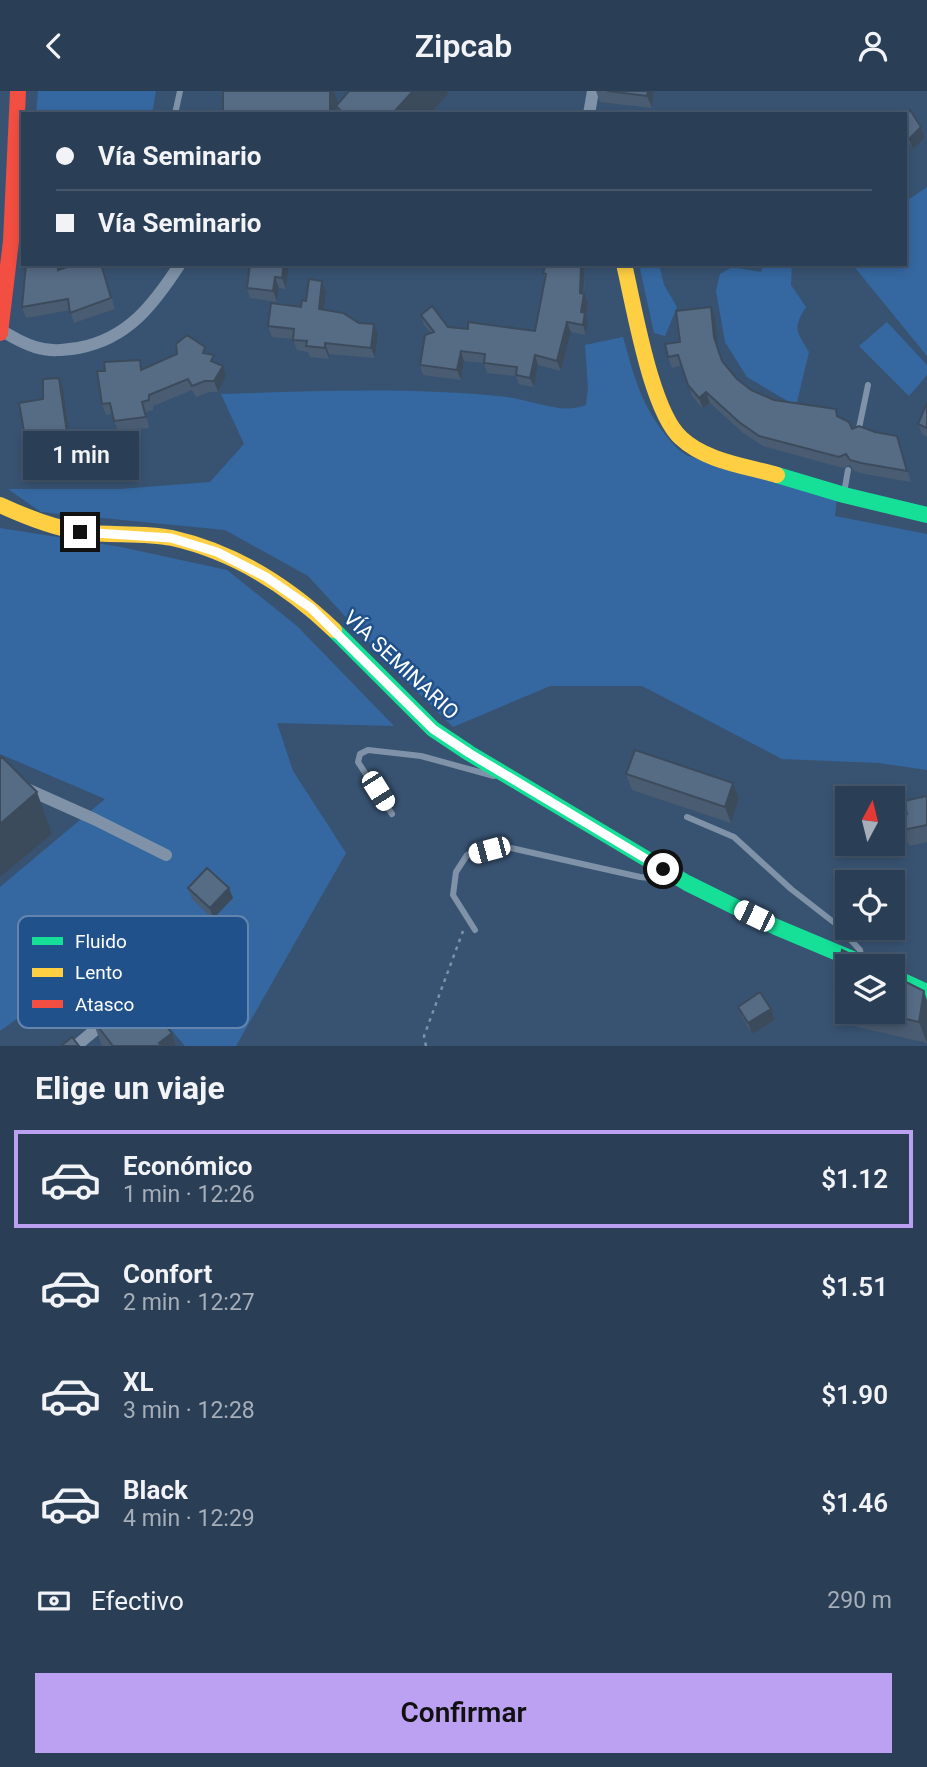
<!DOCTYPE html>
<html lang="es">
<head>
<meta charset="utf-8">
<style>
	body { margin:0; font-family:Roboto,sans-serif; background:#32455c; color:#f1f3f6; height:100vh; display:flex; flex-direction:column; font-size:26px; white-space:nowrap }
	* { box-sizing:border-box; margin:0 }
	p { font-size:23px; color:#a5aeb9 }
	.icon { flex:none; width:38px; height:38px; fill:none; stroke:currentColor; stroke-width:2; stroke-linecap:round; stroke-linejoin:round }
	.map { position:relative; height:955px; overflow:hidden }
	.sheet { display:flex; flex-direction:column; background:#2a3e56; flex:1 }
	.sheet>* { flex:none }
	.hud { position:absolute; left:21px; top:21px; width:886px; height:154px; border-radius:0px; box-shadow:0 4px 10px #0003,0 0 0 2px #46576c; display:grid; align-content:center; height:154px; padding:0 35px; background:#2a3e56 }
	.needle { width:46px; rotate:7deg }
	.fabs { position:absolute; left:835px; top:695px; display:grid; gap:14px }
	.fabs a { display:grid; place-items:center; width:70px; height:70px; border-radius:0px; background:#2a3e56; box-shadow:0 4px 10px #0003,0 0 0 2px #46576c; font-size:35px }
	.end { position:absolute; width:32px; height:32px; margin:-16px; border:9px solid #fff; background:#111; box-shadow:0 0 0 4px #111 }
	.from { border-radius:50% }
	.bubble { position:absolute; height:49px; border-radius:0px; background:#2a3e56; box-shadow:0 4px 10px #0003,0 0 0 2px #46576c; font-size:23px; font-weight:600; line-height:49px; text-align:center }
	.car { position:absolute; width:21px; height:42px; margin:-21px -10px; border-radius:9px; box-shadow:0 0 5px 2px #0007; background:linear-gradient(#fff 24%,#345 0 40%,#fff 0 76%,#345 0 86%,#fff 0) }
	.hud b { display:flex; align-items:center; gap:24px; height:66px; font-size:26px }
	.hud b+b { border-top:2px solid #46576c }
	.hud i { width:18px; height:18px; background:#f1f3f6 }
	ul { padding:0; list-style:none }
	li { display:flex; align-items:center; gap:21px; height:98px; margin:0 14px 10px; padding:0 21px; border:4px solid transparent; border-radius:0px }
	li div { flex:1 }
	li b { display:block; font-size:26px }
	li em { font-style:normal; font-weight:600 }
	li.selected { border-color:#bca0f2 }
	li>.icon { width:63px; height:63px; stroke-width:1.5 }
	h2 { padding:0 35px; font-size:32px; line-height:84px }
	.pay { display:flex; align-items:center; gap:18px; height:77px; padding:0 35px; font-size:26px }
	.pay p { margin-inline-start:auto }
	.cta { display:flex; gap:14px; margin-top:auto; padding:14px 35px }
	.cta a { flex:1; height:80px; border-radius:0px; background:#bca0f2; color:#111; font-size:28px; font-weight:600; line-height:80px; text-align:center }
	header { display:flex; justify-content:space-between; align-items:center; height:91px; padding:0 35px; background:#2a3e56; font-size:32px; font-weight:600 }
	.map>svg:first-child { display:block }
	.green { fill:#3568a0 }
	.lines { fill:none; stroke-linecap:round; stroke-linejoin:round }
	.path { stroke:#7f92a7; stroke-width:2.5; stroke-dasharray:3.5 5; stroke-linecap:butt }
	.lane { stroke:#7f92a7; stroke-width:6 }
	.street { stroke:#7f92a7; stroke-width:12 }
	.fast { stroke:#16e098; stroke-width:16 }
	.slow { stroke:#ffcf43; stroke-width:16 }
	.jam { stroke:#f24e42; stroke-width:16 }
	.wall { fill:#4a5c72 }
	.shaded-wall { fill:#3c4b5c }
	.building { fill:#566b84; stroke:#3c4b5c; stroke-width:2 }
	.route { stroke:#fff; stroke-width:9 }
	.labels { text-anchor:middle; dominant-baseline:central; stroke-width:5; stroke-linejoin:round; paint-order:stroke }
	.street-label { font-size:21px; fill:#fff; stroke:#20518a }
	.key { fill:#20518a; stroke:#6385ad; stroke-width:2 }
	.key-label { font-size:19px; fill:#fff }
</style>
</head>
<body>
<header><svg class="icon" aria-label="back" viewBox="0 0 24 24"><path d="M15 5l-7 7 7 7"/></svg>Zipcab<svg class="icon" aria-label="person" viewBox="0 0 24 24"><circle cx="12" cy="8" r="4"/><path d="M4 21q1-7 8-7t8 7"/></svg></header>
<div class="map">
<svg width="927" height="955" viewBox="0 0 927 955">
	<rect width="100%" height="100%" fill="#385372"/>
	<path class="green" d="M38,0H156L152,23H36Z
		M927,96V265L852,173H905V111Z
		M639,173H659L664,194L677,216L665,245L654,242Z
		M764,173H792L791,194L806,216C792,238 797,241 809,261L796,315L747,286L725,251L716,200L720,183L732,176L761,181Z
		M887,231L927,274V284L909,305L859,255Z
		M623,246C634,284 639,309 664,342C672,352 677,359 688,365L837,406L835,425L927,443V679L879,672L782,668L642,595H550L453,636L390,574L308,485L225,439L41,421L8,398H120L210,391L244,353L221,303C316,300 412,296 507,306C532,309 563,324 586,314L588,297L585,254Z
		M0,437L121,456L227,479L297,535L394,635L277,632L293,680L346,762L236,955H185L127,887L96,870L0,940V796L105,708L0,663Z"/>
	<g class="lines">
		<path class="path" d="M426,955L424,945L463,840"/>
		<path class="lane" d="M175,23L180,0
			M858,342L868,294
			M844,402L848,379
			M392,723L358,671L360,663L368,659L421,665L494,685
			M687,726L734,746L791,798L836,833L860,859L862,870
			M475,839L453,804L456,781L467,764L489,759L511,757L640,786L670,789"/>
		<path class="street" d="M589,23L593,0
			M1,239C12,246 23,252 35,256C50,261 64,259 78,257C128,248 154,213 180,173
			M0,686L94,728L166,764
			M76,955L108,928"/>
		<path class="fast" d="M777,384L844,404L927,424
			M334,539L433,638L469,662L687,792L776,836L869,875
			M892,885L927,901"/>
		<path class="slow" d="M624,173C634,215 651,320 681,347C705,370 746,375 777,384
			M0,414C26,426 53,437 81,441C111,445 143,441 172,447C234,461 289,496 334,539"/>
		<path class="jam" d="M0,242L11,150L18,0"/>
	</g>
	<path class="wall" d="M334,0L338,12L448,3L430,23H223Z
		M596,0H654L652,17L600,11Z
		M905,25L921,36L925,47L913,58L905,46Z
		M26,173H62V177L102,173L115,218L74,232L70,219L26,227L22,216Z
		M289,173L286,198L279,197L277,211L250,207L247,197Z
		M546,173H585L584,203L588,212L586,224L588,231L586,244L571,241L561,280L538,274L534,296L519,293L516,285L487,282L484,272L464,270L461,289L423,284L420,274L431,242L424,234L421,224L448,236L468,238L535,240L545,188L543,182Z
		M322,190L326,201L324,219L378,244L375,267L329,263V268L310,266L308,261L297,259L293,248L272,246L268,235L301,216Z
		M715,226L718,256L722,270L737,288L751,299L774,309L839,326L852,338L897,345L911,391L865,383L854,380L850,374L843,377L763,355L743,342L710,312L703,318L692,305L682,274L672,277L668,266L680,251Z
		M208,263L226,285L218,301H209L196,306L192,299L153,315V319L146,321L149,337L118,340L112,323L106,324L102,313L105,280L144,278Z
		M59,287L63,297L72,359L31,367L27,357L43,308Z
		M927,312V346L922,343L918,333Z
		M626,683L739,708L731,732L632,699Z
		M927,705V751L909,755L903,739L907,723Z
		M188,797L233,807L213,828L192,808Z
		M847,875V917L841,916L834,895Z
		M924,900L927,952L857,936L851,920H892Z
		M118,907L172,942L176,955H102L92,928L105,917L104,914Z
		M738,916L771,918L775,929L752,943L742,926Z"/>
	<path class="shaded-wall" d="M330,0H334L341,20L336,15L338,23H330Z
		M413,0H447L448,3L430,23H392Z
		M648,0H654L652,17L647,5Z
		M921,36L925,47L913,58L909,48Z
		M58,173H62L61,189L58,179Z
		M284,173H289L286,198L282,187Z
		M581,173H585L583,210L584,203L588,212L586,224L588,231L586,244L583,234L580,202Z
		M275,186L279,197L277,211L273,200Z
		M322,190L326,201L323,229L319,218Z
		M711,216L715,226L718,256L714,246Z
		M567,231L571,241L561,280L557,270Z
		M374,233L378,244L375,267L371,257Z
		M325,252L329,263V268L325,257Z
		M461,260L464,270L461,289L457,279Z
		M535,264L538,274L534,296L530,287Z
		M223,275L226,285L218,301L214,290Z
		M59,287L63,297L72,359L68,348Z
		M706,301L710,312L703,318L699,307Z
		M733,692L739,708L731,732L725,716Z
		M37,701L52,743L0,786V733Z
		M229,797L233,807L213,828L210,817Z
		M924,900L927,909V952L919,931Z
		M771,918L775,929L752,943L748,932Z
		M172,942L176,955H160L159,952Z"/>
	<path class="building" d="M223,0H330V23H223Z
		M349,0H413L392,23H344L336,15Z
		M607,0H648L647,5Z
		M910,19L921,36L909,48L905,41V25Z
		M26,173H58V179L76,173H101L111,207L70,222L68,208L22,216Z
		M250,173H284L282,187L275,186L273,200L247,197Z
		M546,173H581L580,202L584,203L581,221L585,222L583,234L567,231L557,270L535,264L530,287L516,284L517,276L484,272L485,263L461,260L457,279L420,274L425,244L434,241L421,224L432,215L448,236L468,238V231L535,240L546,183L543,182Z
		M309,188L322,190L319,218L343,222L359,232L374,233L371,257L325,252V257L306,255L307,250L293,249L294,238L268,235L271,212L301,216L302,209L306,210Z
		M711,216L714,246L722,270L737,288L751,299L774,309L836,318L837,325L849,331L852,338L859,335L875,341L897,345L907,380L861,372L850,369L846,363L839,366L759,345L739,331L706,301L699,307L688,294L678,264L668,266L665,253L680,251L676,220Z
		M187,244L205,256L203,262L214,264L211,270L223,275L214,290H205L192,295L188,288L149,304V309L142,311L146,326L114,330L110,312L102,313L97,280H105L104,271L140,269L141,279L177,263L176,253Z
		M59,287L68,348L27,357L19,312L43,308V288Z
		M927,312V337L918,333Z
		M635,659L733,692L725,716L626,683Z
		M2,666L37,701L0,733V668Z
		M927,705V734L903,739L900,725L907,723L904,710Z
		M207,777L229,797L210,817L188,797Z
		M842,859L875,875H847V898L834,895Z
		M892,884L924,900L919,931L872,920H892Z
		M132,895L172,942L159,952L161,954L160,955H113L92,928L106,916L104,914L116,904L118,907Z
		M760,901L771,918L748,932L738,916Z
		M72,946L79,955H61Z"/>
	<g class="lines">
		<path class="route" d="M80,441L171,447L217,461L266,486L311,517L433,638L469,662L663,778"/>
	</g>
	<g class="labels">
		<g class="street-label">
			<text transform="translate(401 574) rotate(43)">VÍA SEMINARIO</text>
		</g>
	</g>
	<rect x="18" y="825" width="230" height="112" rx="10" class="key"/>
	<rect x="32" y="846" width="31" height="8" fill="#16e098"/>
	<rect x="32" y="877" width="31" height="9" fill="#ffcf43"/>
	<rect x="32" y="909" width="31" height="8" fill="#f24e42"/>
	<g class="key-label">
		<text x="75" y="857">Fluido</text>
		<text x="75" y="888">Lento</text>
		<text x="75" y="920">Atasco</text>
	</g>
</svg>
<div class="fabs">
<a><svg class="needle" viewBox="-14 -14 28 28"><path d="M0-13l5 13h-10z" fill="#e53935"/><path d="M0 13l5-13h-10z" fill="#a5aeb9"/></svg></a>
<a><svg class="icon" aria-label="locate" viewBox="0 0 24 24"><circle cx="12" cy="12" r="6"/><path d="M12 2v4M12 18v4M2 12h4M18 12h4"/></svg></a>
<a><svg class="icon" aria-label="layers" viewBox="0 0 24 24"><path d="M12 4l9 5-9 5-9-5zM3 14l9 5 9-5"/></svg></a>
</div>
<i class="end from" style="left:663px;top:778px"></i>
<i class="end" style="left:80px;top:441px"></i>
<div class="bubble" style="left:23px;top:340px;width:116px">1 min</div>
<i class="car" style="left:378px;top:700px;rotate:148deg"></i>
<i class="car" style="left:489px;top:759px;rotate:255deg"></i>
<i class="car" style="left:754px;top:825px;rotate:296deg"></i>
<div class="hud">
<b><i class="from"></i>Vía Seminario</b>
<b><i></i>Vía Seminario</b>
</div>
</div>
<section class="sheet">
<h2>Elige un viaje</h2>
<ul>
<li class="selected"><svg class="icon" aria-label="car" viewBox="0 0 24 24"><path d="M5 17H2v-5l4-1 3-4h7l3 4 3 1v5h-3M9 17h6M6 11h13"/><circle cx="7" cy="17" r="2"/><circle cx="17" cy="17" r="2"/></svg><div><b>Económico</b><p>1 min · 12:26</p></div><em>$1.12</em></li>
<li><svg class="icon" aria-label="car" viewBox="0 0 24 24"><path d="M5 17H2v-5l4-1 3-4h7l3 4 3 1v5h-3M9 17h6M6 11h13"/><circle cx="7" cy="17" r="2"/><circle cx="17" cy="17" r="2"/></svg><div><b>Confort</b><p>2 min · 12:27</p></div><em>$1.51</em></li>
<li><svg class="icon" aria-label="car" viewBox="0 0 24 24"><path d="M5 17H2v-5l4-1 3-4h7l3 4 3 1v5h-3M9 17h6M6 11h13"/><circle cx="7" cy="17" r="2"/><circle cx="17" cy="17" r="2"/></svg><div><b>XL</b><p>3 min · 12:28</p></div><em>$1.90</em></li>
<li><svg class="icon" aria-label="car" viewBox="0 0 24 24"><path d="M5 17H2v-5l4-1 3-4h7l3 4 3 1v5h-3M9 17h6M6 11h13"/><circle cx="7" cy="17" r="2"/><circle cx="17" cy="17" r="2"/></svg><div><b>Black</b><p>4 min · 12:29</p></div><em>$1.46</em></li>
</ul>
<div class="pay"><svg class="icon" aria-label="cash" viewBox="0 0 24 24"><path d="M3 7h18v10H3z"/><circle cx="12" cy="12" r="2"/></svg>Efectivo<p>290 m</p></div>
<div class="cta"><a>Confirmar</a></div>
</section>
</body>
</html>
